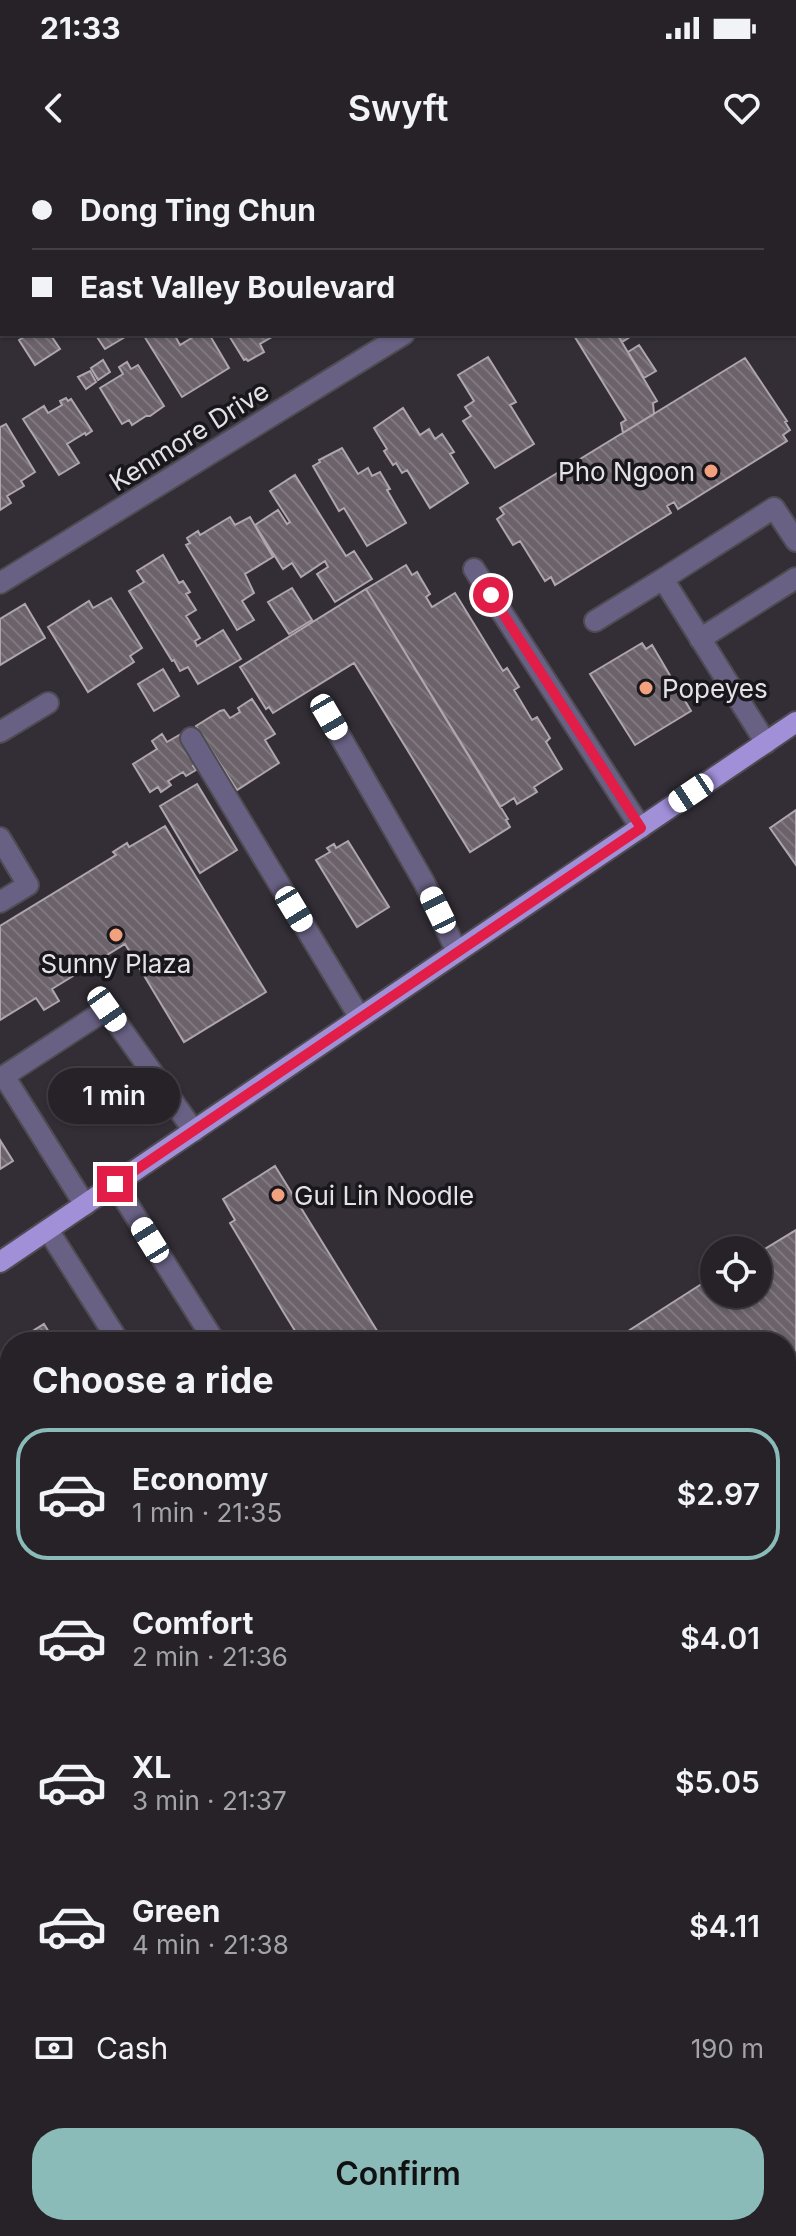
<!DOCTYPE html>
<html lang="en">
<head>
<meta charset="utf-8">
<style>
	body { margin:0; font-family:Inter,sans-serif; background:#2e2a30; color:#f1f3f6; height:100vh; display:flex; flex-direction:column; font-size:30px; white-space:nowrap }
	* { box-sizing:border-box; margin:0 }
	p { font-size:26px; color:#a4a4a8 }
	.icon { flex:none; width:44px; height:44px; fill:none; stroke:currentColor; stroke-width:2; stroke-linecap:round; stroke-linejoin:round }
	.map { position:relative; flex:1; overflow:hidden }
	.panel { position:absolute; left:0px; top:1172px; width:796px; height:904px; display:flex; flex-direction:column; background:#262228; border-radius:32px 32px 0 0; box-shadow:0 2px 6px #0004,0 0 0 2px #423f45 }
	.panel>* { flex:none }
	.hud { position:absolute; left:0px; top:0px; width:796px; height:176px; box-shadow:0 2px 6px #0004,0 0 0 2px #423f45; display:grid; align-content:center; height:176px; padding:0 32px; background:#262228 }
	.fabs { position:absolute; left:700px; top:1076px; display:grid; gap:16px }
	.fabs a { display:grid; place-items:center; width:72px; height:72px; border-radius:50%; background:#262228; box-shadow:0 2px 6px #0004,0 0 0 2px #423f45; font-size:40px }
	.end { position:absolute; width:36px; height:36px; margin:-18px; border:10px solid #e11d48; background:#fff; box-shadow:0 0 0 4px #fff }
	.from { border-radius:50% }
	.bubble { position:absolute; height:56px; border-radius:28px; background:#262228; box-shadow:0 2px 6px #0004,0 0 0 2px #423f45; font-size:26px; font-weight:600; line-height:56px; text-align:center }
	.car { position:absolute; width:24px; height:48px; margin:-24px -12px; border-radius:10px; box-shadow:0 0 6px 2px #0007; background:linear-gradient(#fff 24%,#345 0 40%,#fff 0 76%,#345 0 86%,#fff 0) }
	.hud b { display:flex; align-items:center; gap:28px; height:76px; font-size:30px }
	.hud b+b { border-top:2px solid #423f45 }
	.hud i { width:20px; height:20px; background:#f1f3f6 }
	ul { padding:0; list-style:none }
	li { display:flex; align-items:center; gap:24px; height:132px; margin:0 16px 12px; padding:0 16px; border:4px solid transparent; border-radius:32px }
	li div { flex:1 }
	li b { display:block; font-size:30px }
	li em { font-style:normal; font-weight:600 }
	li.active { border-color:#8bbbb9 }
	li>.icon { width:72px; height:72px; stroke-width:1.5 }
	h2 { padding:0 32px; font-size:36px; line-height:96px }
	.pay { display:flex; align-items:center; gap:20px; height:88px; padding:0 32px; font-size:30px }
	.pay p { margin-inline-start:auto }
	.button { display:flex; gap:16px; margin-top:auto; padding:16px 32px }
	.button a { flex:1; height:92px; border-radius:32px; background:#8bbbb9; color:#111; font-size:32px; font-weight:600; line-height:92px; text-align:center }
	.status { display:flex; justify-content:space-between; align-items:center; height:56px; padding:0 40px; background:#262228; direction:ltr }
	.status svg { height:22px; fill:currentColor }
	header { display:flex; justify-content:space-between; align-items:center; height:104px; padding:0 32px; background:#262228; font-size:36px; font-weight:600 }
	.map>svg:first-child { display:block }
	.building { fill:url(#building-back-hatch); stroke:#aea5ad; stroke-width:2 }
	.lines { fill:none; stroke-linecap:round; stroke-linejoin:round }
	.lane-casing { stroke:#4f4b52; stroke-width:24 }
	.street-casing { stroke:#4f4b52; stroke-width:24 }
	.secondary-casing { stroke:#4f4b52; stroke-width:24 }
	.primary-casing { stroke:#4f4b52; stroke-width:24 }
	.lane { stroke:#696184; stroke-width:20 }
	.street { stroke:#696184; stroke-width:20 }
	.secondary { stroke:#897bb3; stroke-width:20 }
	.primary { stroke:#a18fd8; stroke-width:20 }
	.route { stroke:#e11d48; stroke-width:10 }
	.poi-dot { fill:#f2a17e; stroke:#19171b; stroke-width:3 }
	.labels { text-anchor:middle; dominant-baseline:central; stroke-width:7; stroke-linejoin:round; paint-order:stroke }
	.street-label { font-size:26px; fill:#e5e2e7; stroke:#19171b }
	.poi-label { font-size:26px; fill:#e5e2e7; stroke:#19171b; text-anchor:start }
</style>
</head>
<body>
<div class="status"><b>21:33</b><svg viewBox="0 0 49 12"><path d="M0 12V9h3v3zM5 12V6h3v6zM10 12V3h3v9zM15 12V0h3v12zM26 1h20v11H26zM47 4h2v5h-2z"/></svg></div>
<header><svg class="icon" aria-label="back" viewBox="0 0 24 24"><path d="M15 5l-7 7 7 7"/></svg>Swyft<svg class="icon" aria-label="heart" viewBox="0 0 24 24"><path d="M12 20l-8-8c-3-5 5-10 8-4 3-6 11-1 8 4z"/></svg></header>
<div class="map">
<svg width="796" height="2076" viewBox="0 0 796 2076">
	<defs>
		<pattern id="building-back-hatch" width="6" height="6" patternUnits="userSpaceOnUse" patternTransform="scale(2)"><rect width="6" height="6" fill="#6b626a"/><path d="M-1 5l2 2M0 0l6 6M5-1l2 2" fill="none" stroke="#80787f"/></pattern>
	</defs>
	<rect width="100%" height="100%" fill="#332e36"/>
	<path class="building" d="M0,0H250L251,2H2V13Z
		M381,0H440L441,2H382Z
		M498,0H599L600,2H500Z
		M29,174H50L60,189L35,205L19,180Z
		M95,174H130L105,189Z
		M148,174H174L180,185L198,174H209L229,208L182,237L144,176Z
		M228,174H277L260,184L264,192L248,201L246,199L244,200Z
		M573,174H617L657,241L653,243L654,254L623,273L621,263L626,260Z
		M617,174H633V175L622,182Z
		M639,185L656,211L644,218L628,192Z
		M488,197L516,242L510,245L534,284L495,308L463,261L471,256L465,247L474,241L458,215Z
		M745,198L787,261L785,262L790,270L783,275L787,281L678,349L674,342L667,346L671,353L555,425L551,417L545,421L520,381L513,385L497,359L504,354L500,348Z
		M103,200L110,212L98,220L91,208Z
		M127,202L131,209L138,205L164,246L150,256H146L132,265L129,260L122,264L100,228L123,214L119,207Z
		M90,211L96,222L86,229L78,217Z
		M66,238L68,241L71,239L92,271L86,275L85,273L67,284L79,303L59,315L23,259L44,246L48,253L62,245L60,241Z
		M403,248L420,275L429,269L435,279L442,274L454,292L450,294L468,323L430,348L407,310L402,313L396,303L393,305L384,291L387,289L374,268Z
		M6,264L35,312L21,321L24,326L7,336L11,343L0,350V267Z
		M342,288L358,314L368,308L372,316L380,312L390,329L387,330L406,363L367,386L344,348L339,351L313,306L320,302L319,300Z
		M295,315L346,396L354,391L372,419L335,442L317,414L328,407L325,401L301,417L292,403L283,409L255,365L278,350L287,364L290,362L270,331Z
		M230,357L235,365L250,357L273,397L245,414L254,433L242,441L254,460L237,470L186,385L190,383L187,378L198,371L200,375Z
		M163,395L179,423L183,421L190,432L186,434L196,450L186,456L200,478L195,481L197,486L223,470L241,499L198,524L188,507L180,511L174,500L172,501L129,431L144,422L137,411Z
		M406,405L412,415L417,412L430,434L426,437L432,447L455,433L503,511L507,508L519,527L514,530L532,560L537,557L550,578L546,582L562,609L534,627L537,632L517,644L514,638L500,647L366,429Z
		M292,428L312,460L289,474L268,442Z
		M366,429L508,659L506,660L510,667L470,692L354,503L273,553L269,547L266,549L240,507Z
		M111,438L142,488L130,496L134,502L88,532L48,467L89,441L93,448Z
		M25,444L45,478L0,505V459Z
		M642,483L646,489L652,485L691,551L635,585L590,514Z
		M163,509L179,536L154,551L138,524Z
		M252,539L275,574L265,580L279,603L237,630L196,566L220,551L224,550L230,558L240,552L238,548Z
		M162,574L167,582L181,574L199,601L193,606L196,610L186,616L183,612L168,621L171,625L161,632L158,627L150,632L133,604L157,589L152,581Z
		M197,624L237,690L200,713L160,646Z
		M796,650V705L770,668Z
		M165,666L266,832L184,882L125,784L52,829L59,841L44,850L36,838L0,860V766L116,695L113,692L127,683L129,687Z
		M348,681L389,747L357,767L316,700L330,692L327,688L334,684L336,688Z
		M0,980L13,1001L0,1009Z
		M275,1006L384,1182H302L284,1153L230,1063L235,1060L223,1039Z
		M796,1070V1664L786,1670V1182H611L714,1116V1134H758V1093Z
		M44,1164L55,1182H15Z
		M10,1185V1233L0,1217V1198L7,1194L4,1189Z
		M0,1217L10,1233V1255L0,1261Z
		M0,1557L3,1562L7,1560L10,1564V1567L7,1569L9,1573L4,1577L6,1580L1,1583Z
		M10,1609V1678L1,1683L0,1615Z
		M10,1713V1737L0,1743V1718Z
		M786,1897L796,1913V2041L786,2024Z
		M10,1970V2031L3,2035L5,2038L0,2041V1976Z
		M10,2055V2066L63,2067L49,2076H0V2062Z
		M206,2066H253L236,2076H212Z
		M270,2066H288L294,2076H254Z"/>
	<g class="lines">
		<g class="lane-casing">
			<path id="lane" d="M794,44L796,43
				M474,409L641,668
				M595,461L663,419
				M700,479L796,418
				M329,557L424,722L457,792
				M0,572L48,543
				M191,578L360,858
				M766,583L663,419L774,348L796,381
				M0,678L28,725L0,742
				M115,1024L215,1182
				M85,1045L4,916L107,849L194,971
				M48,1070L119,1182
				M786,1869L796,1885
				M315,2066L322,2076"/>
		</g>
		<g class="street-casing">
			<path id="street" d="M685,2L688,0
				M0,423L404,174
				M0,1464L10,1480"/>
		</g>
		<g class="secondary-casing">
			<path id="secondary" d="M722,0L723,2
				M794,121L796,125"/>
		</g>
		<g class="primary-casing">
			<path id="primary" d="M0,1102L796,562"/>
		</g>
		<use href="#lane" class="lane"/>
		<use href="#street" class="street"/>
		<use href="#secondary" class="secondary"/>
		<use href="#primary" class="primary"/>
	</g>
	<g class="lines">
		<path class="route" d="M115,1024L641,668L491,435"/>
	</g>
	<g class="poi-dot">
		<circle cx="711" cy="311" r="8"/>
		<circle cx="646" cy="528" r="8"/>
		<circle cx="116" cy="775" r="8"/>
		<circle cx="278" cy="1035" r="8"/>
	</g>
	<g class="labels">
		<g class="street-label">
			<text transform="translate(189 276) rotate(-32)">Kenmore Drive</text>
		</g>
		<g class="poi-label">
			<text x="695" y="311" text-anchor="end">Pho Ngoon</text>
			<text x="662" y="528">Popeyes</text>
			<text x="116" y="803" text-anchor="middle">Sunny Plaza</text>
			<text x="294" y="1035">Gui Lin Noodle</text>
		</g>
	</g>
</svg>
<div class="fabs">
<a><svg class="icon" aria-label="locate" viewBox="0 0 24 24"><circle cx="12" cy="12" r="6"/><path d="M12 2v4M12 18v4M2 12h4M18 12h4"/></svg></a>
</div>
<i class="end from" style="left:491px;top:435px"></i>
<i class="end" style="left:115px;top:1024px"></i>
<div class="bubble" style="left:48px;top:908px;width:132px">1 min</div>
<i class="car" style="left:329px;top:557px;rotate:150deg"></i>
<i class="car" style="left:691px;top:633px;rotate:236deg"></i>
<i class="car" style="left:294px;top:749px;rotate:149deg"></i>
<i class="car" style="left:438px;top:750px;rotate:334deg"></i>
<i class="car" style="left:107px;top:849px;rotate:145deg"></i>
<i class="car" style="left:150px;top:1080px;rotate:328deg"></i>
<div class="hud">
<b><i class="from"></i>Dong Ting Chun</b>
<b><i></i>East Valley Boulevard</b>
</div>
<section class="panel">
<h2>Choose a ride</h2>
<ul>
<li class="active"><svg class="icon" aria-label="car" viewBox="0 0 24 24"><path d="M5 17H2v-5l4-1 3-4h7l3 4 3 1v5h-3M9 17h6M6 11h13"/><circle cx="7" cy="17" r="2"/><circle cx="17" cy="17" r="2"/></svg><div><b>Economy</b><p>1 min · 21:35</p></div><em>$2.97</em></li>
<li><svg class="icon" aria-label="car" viewBox="0 0 24 24"><path d="M5 17H2v-5l4-1 3-4h7l3 4 3 1v5h-3M9 17h6M6 11h13"/><circle cx="7" cy="17" r="2"/><circle cx="17" cy="17" r="2"/></svg><div><b>Comfort</b><p>2 min · 21:36</p></div><em>$4.01</em></li>
<li><svg class="icon" aria-label="car" viewBox="0 0 24 24"><path d="M5 17H2v-5l4-1 3-4h7l3 4 3 1v5h-3M9 17h6M6 11h13"/><circle cx="7" cy="17" r="2"/><circle cx="17" cy="17" r="2"/></svg><div><b>XL</b><p>3 min · 21:37</p></div><em>$5.05</em></li>
<li><svg class="icon" aria-label="car" viewBox="0 0 24 24"><path d="M5 17H2v-5l4-1 3-4h7l3 4 3 1v5h-3M9 17h6M6 11h13"/><circle cx="7" cy="17" r="2"/><circle cx="17" cy="17" r="2"/></svg><div><b>Green</b><p>4 min · 21:38</p></div><em>$4.11</em></li>
</ul>
<div class="pay"><svg class="icon" aria-label="cash" viewBox="0 0 24 24"><path d="M3 7h18v10H3z"/><circle cx="12" cy="12" r="2"/></svg>Cash<p>190 m</p></div>
<div class="button"><a>Confirm</a></div>
</section>
</div>
</body>
</html>
